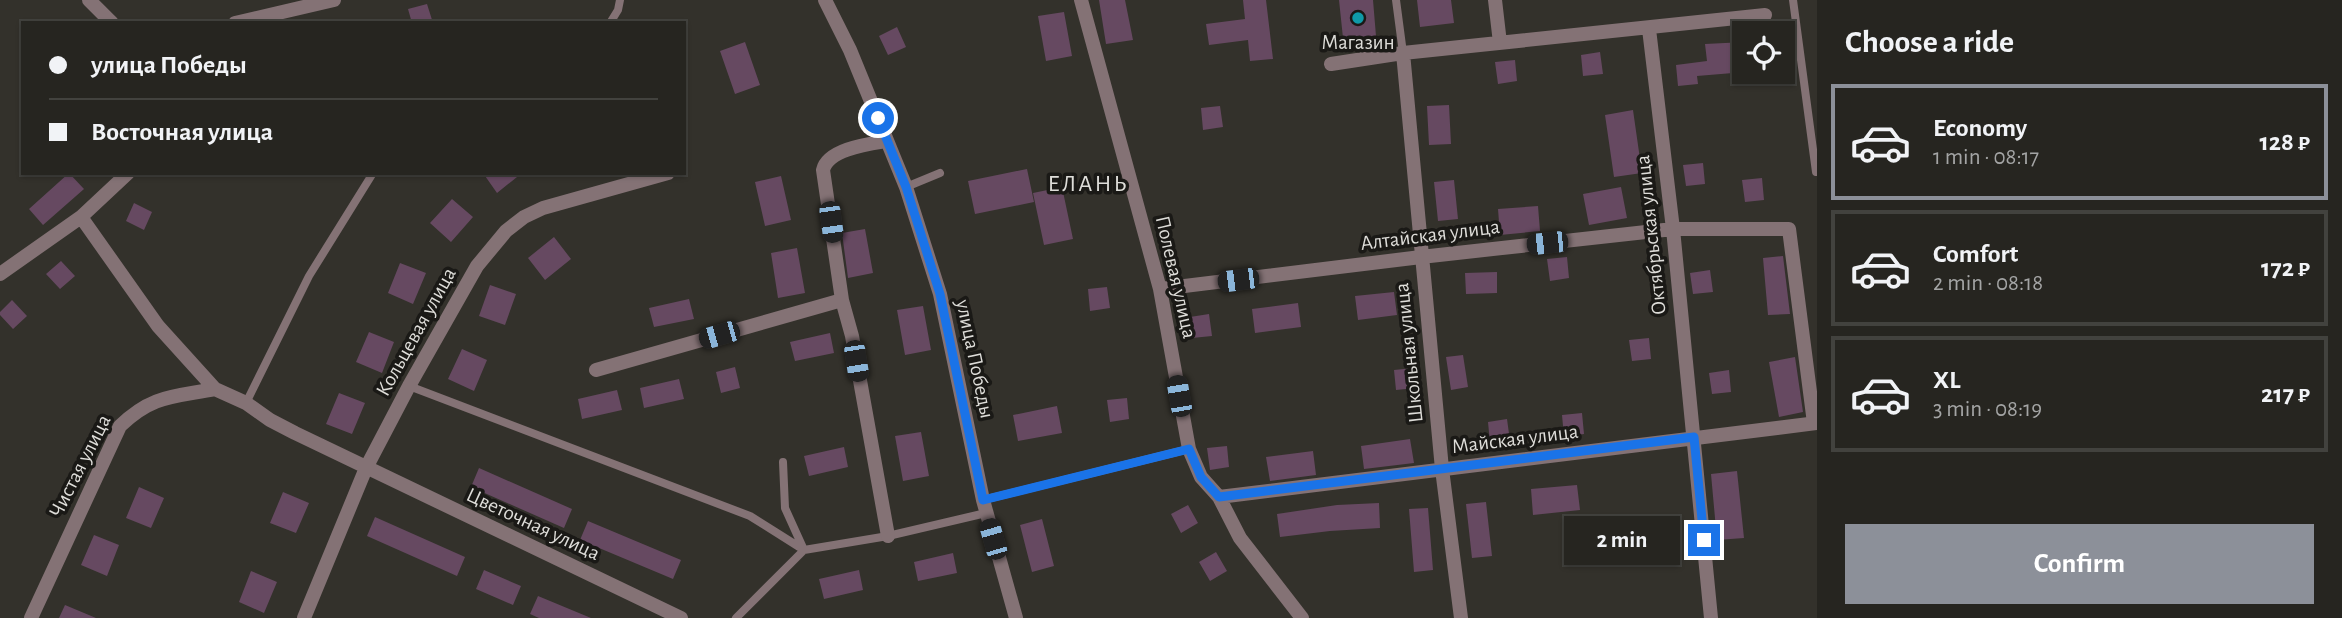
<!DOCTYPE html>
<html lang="en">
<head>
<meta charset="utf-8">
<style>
	body { margin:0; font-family:"Alegreya Sans",sans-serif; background:#2e2d29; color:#f1f3f6; height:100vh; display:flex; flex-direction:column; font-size:26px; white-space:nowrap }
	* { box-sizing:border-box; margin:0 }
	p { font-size:23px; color:#a4a5a5 }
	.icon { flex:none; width:38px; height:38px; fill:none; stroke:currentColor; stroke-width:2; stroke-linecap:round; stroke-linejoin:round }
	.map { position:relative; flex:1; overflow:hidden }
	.side { display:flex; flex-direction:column; background:#262520; width:525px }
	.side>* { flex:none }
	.banner { position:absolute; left:21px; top:21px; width:665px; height:154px; border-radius:0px; box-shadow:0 2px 5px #0004,0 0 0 2px #42423e; display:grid; align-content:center; height:154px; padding:0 28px; background:#262520 }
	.fabs { position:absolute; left:1732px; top:21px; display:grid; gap:14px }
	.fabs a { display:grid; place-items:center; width:63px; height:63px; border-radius:0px; background:#262520; box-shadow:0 2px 5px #0004,0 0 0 2px #42423e; font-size:35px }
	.end { position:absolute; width:32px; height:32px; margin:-16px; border:9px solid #1a73e8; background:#fff; box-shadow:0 0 0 4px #fff }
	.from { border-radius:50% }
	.bubble { position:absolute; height:49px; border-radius:0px; background:#262520; box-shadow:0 2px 5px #0004,0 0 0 2px #42423e; font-size:23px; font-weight:600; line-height:49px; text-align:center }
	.car { position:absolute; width:21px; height:42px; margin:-21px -10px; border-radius:9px; box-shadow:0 0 5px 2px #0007; background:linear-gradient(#222 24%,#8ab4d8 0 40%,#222 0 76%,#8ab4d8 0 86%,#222 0) }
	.banner b { display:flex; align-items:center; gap:24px; height:66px; font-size:26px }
	.banner b+b { border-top:2px solid #42423e }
	.banner i { width:18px; height:18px; background:#f1f3f6 }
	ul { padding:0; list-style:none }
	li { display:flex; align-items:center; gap:21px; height:116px; margin:0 14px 10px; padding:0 14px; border:4px solid #42423e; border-radius:0px }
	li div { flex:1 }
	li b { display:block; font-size:26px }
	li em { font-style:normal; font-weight:600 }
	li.selected { border-color:#8c9099 }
	li>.icon { width:63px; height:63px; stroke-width:1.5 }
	h2 { padding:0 28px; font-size:32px; line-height:84px }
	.button { display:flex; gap:14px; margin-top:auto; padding:14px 28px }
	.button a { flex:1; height:80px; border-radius:0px; background:#8c9099; color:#fff; font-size:28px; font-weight:600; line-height:80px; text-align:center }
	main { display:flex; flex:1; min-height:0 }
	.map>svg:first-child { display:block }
	.building { fill:#664961 }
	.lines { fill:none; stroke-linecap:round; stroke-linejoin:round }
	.service { stroke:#847275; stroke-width:8 }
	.minor { stroke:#847275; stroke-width:14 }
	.route { stroke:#1a73e8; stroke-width:9 }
	.culture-dot { fill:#0f9aa8; stroke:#1a1916; stroke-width:2.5 }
	.labels { text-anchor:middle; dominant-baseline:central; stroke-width:7; stroke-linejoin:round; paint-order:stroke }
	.poi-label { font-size:21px; fill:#deddd9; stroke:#1a1916 }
	.street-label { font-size:21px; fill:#deddd9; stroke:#1a1916 }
	.quarter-label { font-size:24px; letter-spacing:2px; fill:#deddd9; stroke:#1a1916 }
</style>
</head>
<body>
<main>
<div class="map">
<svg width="1817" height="618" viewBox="0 0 1817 618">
	<rect width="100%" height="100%" fill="#33312b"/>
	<path class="building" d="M1099,0H1125L1133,40L1106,44Z
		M1243,0H1266L1273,59L1250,61L1248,40L1209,45L1206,24L1245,19Z
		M1339,0H1373L1376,36L1343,38Z
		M1417,0H1451L1454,23L1420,27Z
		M427,4L433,23H412L408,9Z
		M1064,12L1072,56L1046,61L1038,16Z
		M897,27L906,47L888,55L879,36Z
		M745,42L760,85L735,94L720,51Z
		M1745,42V72L1697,76L1698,84L1678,86L1676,65L1707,61L1705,44Z
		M1600,52L1603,74L1583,76L1581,55Z
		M1515,60L1517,81L1498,84L1495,62Z
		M1449,105L1451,144L1429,145L1427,106Z
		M1220,106L1223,127L1203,130L1201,108Z
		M1633,110L1642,173L1614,177L1605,115Z
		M1703,163L1705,184L1686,186L1683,165Z
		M1027,169L1034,202L975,214L968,181Z
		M69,173L84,189L43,225L29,209Z
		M483,173H522L497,193Z
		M781,176L791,220L765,226L755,182Z
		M1762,178L1764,200L1745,202L1742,180Z
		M1454,180L1458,219L1438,221L1434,182Z
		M1062,187L1073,239L1044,245L1033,193Z
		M1621,187L1627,218L1589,225L1583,194Z
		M452,199L473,217L451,242L430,223Z
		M134,203L152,212L144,230L126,221Z
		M1538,206L1540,231L1500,235L1498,209Z
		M865,229L873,273L848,278L842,233Z
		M554,237L571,259L545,280L528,258Z
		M797,248L805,293L778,298L771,253Z
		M1783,256L1790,314L1768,315L1763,258Z
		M1567,257L1569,278L1550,281L1547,259Z
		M61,261L75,276L60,289L46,274Z
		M400,263L426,273L413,304L388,293Z
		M1710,270L1713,292L1693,294L1690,273Z
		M1497,272V293L1466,294L1465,273Z
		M490,285L516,294L505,325L479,316Z
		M1107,287L1110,308L1090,311L1088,289Z
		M1394,292L1397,315L1358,320L1355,296Z
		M689,299L694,319L654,327L649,308Z
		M12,300L27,316L13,329L0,315V312Z
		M1298,303L1301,327L1255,333L1252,309Z
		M923,306L931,350L905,355L897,310Z
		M1209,314L1212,336L1192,338L1190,317Z
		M369,332L394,342L382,373L356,362Z
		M830,333L834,353L795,361L790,342Z
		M1649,338L1651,359L1632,361L1629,340Z
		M462,349L487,360L474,391L448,379Z
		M1463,355L1468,387L1451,390L1446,357Z
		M1795,357L1803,412L1779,417L1769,362Z
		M735,367L740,388L721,393L716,372Z
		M1414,368L1416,388L1396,390L1394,370Z
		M1729,370L1731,392L1712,394L1709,373Z
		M679,379L684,399L644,408L640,388Z
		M617,390L622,410L582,419L578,399Z
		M339,393L365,403L352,434L326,424Z
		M1127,398L1129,419L1110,422L1107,400Z
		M1057,406L1062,433L1018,441L1013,415Z
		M1582,413L1584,434L1564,437L1562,415Z
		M1507,419L1510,441L1490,443L1488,422Z
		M921,432L929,476L903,481L895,436Z
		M1410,439L1414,463L1364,469L1361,446Z
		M1227,446L1229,467L1210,470L1207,448Z
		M844,447L848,467L809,476L804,456Z
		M1313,451L1316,475L1270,481L1266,457Z
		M479,468L572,509L564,528L471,487Z
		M1737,471L1744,538L1717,540L1711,474Z
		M1577,485L1580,510L1533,515L1531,489Z
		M139,487L164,498L151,528L126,518Z
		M283,492L309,503L296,533L270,523Z
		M1486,502L1492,556L1472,558L1466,504Z
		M1379,503L1380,528L1330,531L1280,537L1277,514L1337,505Z
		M1188,505L1198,523L1181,533L1171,514Z
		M1428,508L1433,570L1414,572L1409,509Z
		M375,517L465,557L457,576L367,536Z
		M1042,519L1054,566L1032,572L1020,525Z
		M588,521L681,560L673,579L580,540Z
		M94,535L119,545L107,576L81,565Z
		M1216,552L1227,571L1210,581L1199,562Z
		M953,553L957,573L918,581L914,562Z
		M484,570L521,586L513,605L476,589Z
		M859,570L863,590L824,599L819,579Z
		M251,571L277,582L264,613L239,602Z
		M538,596L591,618H539L530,614Z
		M65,605L96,618H59Z"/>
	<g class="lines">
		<path class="service" d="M1396,0L1403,53
			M1793,0L1816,172
			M610,23L618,10L620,0
			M906,187L940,173
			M409,386L750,516L804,550L785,508L783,462
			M246,403L309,276L373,173
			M983,500L1189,449
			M736,618L804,550L888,536L986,513"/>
		<path class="minor" d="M89,0L112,23
			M825,0L850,50L906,187L940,294L983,500L1016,618
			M1081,0L1160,289L1189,449L1201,477L1219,497L1240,538L1302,618
			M1495,0L1500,43
			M235,23L334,0
			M1649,29L1673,229L1711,618
			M1403,53L1442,469L1461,618
			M1331,64L1403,53L1765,15
			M887,141C869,144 828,149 823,170L842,300L852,336L888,536
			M81,217L158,326L215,389L246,403L270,420L295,433L681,618
			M0,274L81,217L128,173
			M1160,289L1421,257L1673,229H1789L1814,423
			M596,370L842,300
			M1219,497L1817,423
			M31,618L120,426C152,395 173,397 215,389
			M304,618L366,468L409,386L477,266L506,231L524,217L543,208L668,173"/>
	</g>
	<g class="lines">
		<path class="route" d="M878,118L906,187L940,294L983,500L1189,449L1201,477L1219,497L1694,437L1704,540"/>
	</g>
	<circle class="culture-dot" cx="1358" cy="18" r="7"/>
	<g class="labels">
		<g class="poi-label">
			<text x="1358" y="42">Магазин</text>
		</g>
		<g class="street-label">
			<text transform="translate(1430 235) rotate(-7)">Алтайская улица</text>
			<text transform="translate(1651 235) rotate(-96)">Октябрьская улица</text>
			<text transform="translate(1176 277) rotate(77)">Полевая улица</text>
			<text transform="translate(416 332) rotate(-61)">Кольцевая улица</text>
			<text transform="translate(1409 353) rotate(-96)">Школьная улица</text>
			<text transform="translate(975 359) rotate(78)">улица Победы</text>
			<text transform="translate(1515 439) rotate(-7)">Майская улица</text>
			<text transform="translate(80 466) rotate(-63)">Чистая улица</text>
			<text transform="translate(533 524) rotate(25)">Цветочная улица</text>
		</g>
		<g class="quarter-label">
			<text x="1088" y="184">ЕЛАНЬ</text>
		</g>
	</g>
</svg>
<div class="fabs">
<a><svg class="icon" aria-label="locate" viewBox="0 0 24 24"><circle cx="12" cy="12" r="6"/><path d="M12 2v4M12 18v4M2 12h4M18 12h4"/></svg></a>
</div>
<i class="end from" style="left:878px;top:118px"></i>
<i class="end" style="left:1704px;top:540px"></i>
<div class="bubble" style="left:1564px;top:516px;width:116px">2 min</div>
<i class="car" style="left:831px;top:222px;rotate:172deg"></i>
<i class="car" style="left:1547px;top:243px;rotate:264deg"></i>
<i class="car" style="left:1238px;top:280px;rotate:263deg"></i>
<i class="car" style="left:719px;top:335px;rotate:254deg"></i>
<i class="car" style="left:856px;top:361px;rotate:171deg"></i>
<i class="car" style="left:1179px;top:396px;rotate:350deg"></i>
<i class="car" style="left:993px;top:539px;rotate:344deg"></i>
<div class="banner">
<b><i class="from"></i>улица Победы</b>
<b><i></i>Восточная улица</b>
</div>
</div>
<section class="side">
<h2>Choose a ride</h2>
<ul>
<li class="selected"><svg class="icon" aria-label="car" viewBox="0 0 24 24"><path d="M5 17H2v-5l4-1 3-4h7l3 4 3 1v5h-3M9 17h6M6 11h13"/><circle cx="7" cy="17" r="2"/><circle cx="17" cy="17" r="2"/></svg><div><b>Economy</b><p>1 min · 08:17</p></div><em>128 ₽</em></li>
<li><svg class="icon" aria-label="car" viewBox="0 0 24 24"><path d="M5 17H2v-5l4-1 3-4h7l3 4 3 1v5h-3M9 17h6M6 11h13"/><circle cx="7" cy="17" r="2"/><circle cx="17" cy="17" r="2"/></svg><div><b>Comfort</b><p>2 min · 08:18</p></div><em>172 ₽</em></li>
<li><svg class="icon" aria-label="car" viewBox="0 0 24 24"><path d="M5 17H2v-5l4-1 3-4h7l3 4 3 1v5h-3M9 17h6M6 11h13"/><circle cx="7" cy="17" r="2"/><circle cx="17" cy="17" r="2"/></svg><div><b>XL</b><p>3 min · 08:19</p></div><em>217 ₽</em></li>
</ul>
<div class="button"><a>Confirm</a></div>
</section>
</main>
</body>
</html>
